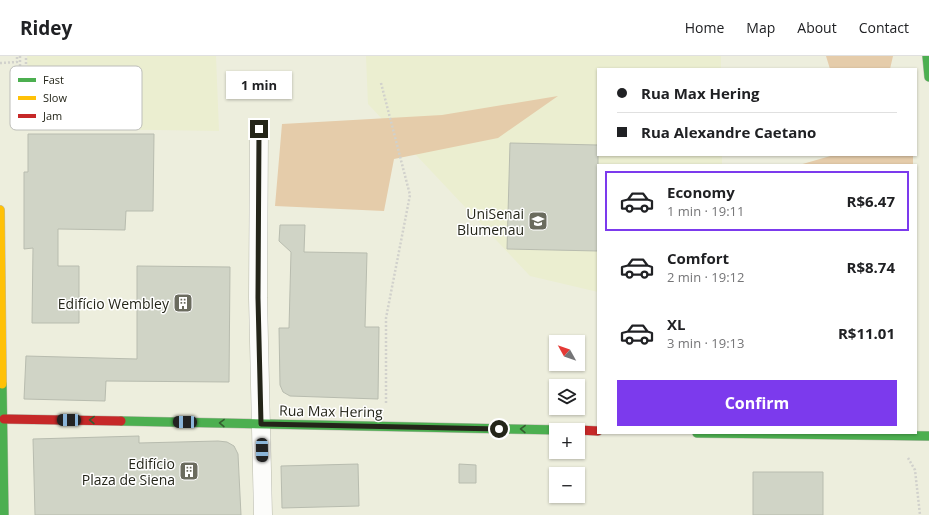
<!DOCTYPE html>
<html lang="en">
<head>
<meta charset="utf-8">
<style>
	body { margin:0; font-family:"Open Sans",sans-serif; background:#f6f6f6; color:#202124; height:100vh; display:flex; flex-direction:column; font-size:15px; white-space:nowrap }
	* { box-sizing:border-box; margin:0 }
	p { font-size:13px; color:#757577 }
	.icon { flex:none; width:22px; height:22px; fill:none; stroke:currentColor; stroke-width:2; stroke-linecap:round; stroke-linejoin:round }
	.map { position:relative; flex:1; overflow:hidden }
	.sheet { position:absolute; left:597px; top:108px; width:320px; height:270px; display:flex; flex-direction:column; background:#fff; border-radius:0px; box-shadow:0 1px 3px #0004 }
	.sheet>* { flex:none }
	.guide { position:absolute; left:597px; top:12px; width:320px; height:88px; border-radius:0px; box-shadow:0 1px 3px #0004; display:grid; align-content:center; height:88px; padding:0 20px; background:#fff }
	.needle { width:26px; rotate:310deg }
	.fabs { position:absolute; left:549px; top:279px; display:grid; gap:8px }
	.fabs a { display:grid; place-items:center; width:36px; height:36px; border-radius:0px; background:#fff; box-shadow:0 1px 3px #0004; font-size:20px }
	.end { position:absolute; width:18px; height:18px; margin:-9px; border:5px solid #242519; background:#fff; box-shadow:0 0 0 2px #fff }
	.from { border-radius:50% }
	.bubble { position:absolute; height:28px; border-radius:0px; background:#fff; box-shadow:0 1px 3px #0004; font-size:13px; font-weight:700; line-height:28px; text-align:center }
	.car { position:absolute; width:12px; height:24px; margin:-12px -6px; border-radius:5px; box-shadow:0 0 3px 1px #0007; background:linear-gradient(#222 24%,#8ab4d8 0 40%,#222 0 76%,#8ab4d8 0 86%,#222 0) }
	.guide b { display:flex; align-items:center; gap:14px; height:38px; font-size:15px }
	.guide b+b { border-top:1px solid #e0e0e0 }
	.guide i { width:10px; height:10px; background:#202124 }
	ul { padding:7px 0 0; list-style:none }
	li { display:flex; align-items:center; gap:12px; height:60px; margin:0 8px 6px; padding:0 12px; border:2px solid transparent; border-radius:0px }
	li div { flex:1 }
	li b { display:block; font-size:15px }
	li em { font-style:normal; font-weight:700 }
	li.active { border-color:#7c3aed }
	li>.icon { width:36px; height:36px; stroke-width:1.5 }
	.action { display:flex; gap:8px; margin-top:auto; padding:8px 20px }
	.action a { flex:1; height:46px; border-radius:0px; background:#7c3aed; color:#fff; font-size:16px; font-weight:700; line-height:46px; text-align:center }
	header { display:flex; align-items:center; gap:24px; box-sizing:border-box; height:56px; padding:0 20px; background:#fff; border-bottom:1px solid #e0e0e0 }
	header strong { font-size:19px }
	nav { display:flex; gap:22px; margin-inline-start:auto; font-size:14px }
	.map>svg:first-child { display:block }
	.built { fill:#ebeed0 }
	.forest { fill:#e5ccaa }
	.building { fill:#d0d4c6; stroke:#b8bcaf }
	.lines { fill:none; stroke-linecap:round; stroke-linejoin:round }
	.street-casing { stroke:#b9baad; stroke-width:19 }
	.fast-casing { stroke:#b9baad; stroke-width:10 }
	.slow-casing { stroke:#b9baad; stroke-width:10 }
	.jam-casing { stroke:#b9baad; stroke-width:10 }
	.path { stroke:#d1d1cc; stroke-width:2.5; stroke-dasharray:2 2; stroke-linecap:butt }
	.street { stroke:#fcfcfa; stroke-width:18 }
	.fast { stroke:#4caf50; stroke-width:9 }
	.slow { stroke:#ffc107; stroke-width:9 }
	.jam { stroke:#c62828; stroke-width:9 }
	.oneway { stroke:#345c2f }
	.route { stroke:#242519; stroke-width:5 }
	.labels { text-anchor:middle; dominant-baseline:central; stroke-width:3; stroke-linejoin:round; paint-order:stroke }
	.poi-label { font-size:14px; fill:#242519; stroke:#fff; text-anchor:end }
	.street-label { font-size:14px; fill:#242519; stroke:#fff }
	.key { fill:#fff; stroke:#bdbeba; stroke-width:1 }
	.key-label { font-size:11px; fill:#242519 }
</style>
</head>
<body>
<header>
<strong>Ridey</strong>
<nav><a>Home</a><a>Map</a><a>About</a><a>Contact</a></nav>
</header>
<div class="map">
<svg width="929" height="459" viewBox="0 0 929 459">
	<rect width="100%" height="100%" fill="#edeedd"/>
	<path class="built" d="M27,0H216L219,75L29,72Z
		M366,0H721V13H598V99H722V109H598V236L530,220L368,48Z"/>
	<path class="forest" d="M826,0H893L890,13H830Z
		M558,40L498,82L394,103L384,155L275,150L282,68L442,59Z
		M834,99H913V109H799Z"/>
	<path class="building" d="M28,78H154L153,155H126L125,174L58,173V210H79V267H32L33,192L24,193V116H28Z
		M510,87L598,89V195L507,193Z
		M280,169H305L304,196L367,197L365,271H379L378,343L290,340L283,336L280,329L279,272H289L291,196L279,185Z
		M137,210L230,211L229,326L106,325L105,345L24,343L26,300L137,303Z
		M139,380V387L218,385L227,386L234,390L238,398L241,459H35L33,383Z
		M358,408L359,450L282,452L281,410Z
		M459,408L476,409V427H459Z
		M753,416H823V459H753Z"/>
	<g class="lines">
		<g class="street-casing">
			<path id="street" d="M259,73L258,242L263,459"/>
		</g>
		<g class="fast-casing">
			<path id="fast" d="M927,0L929,21
				M2,328L4,459
				M121,365L562,374
				M697,377L929,380"/>
		</g>
		<g class="slow-casing">
			<path id="slow" d="M0,154L2,328"/>
		</g>
		<g class="jam-casing">
			<path id="jam" d="M4,363L121,365
				M578,374L598,375"/>
		</g>
		<path class="path" d="M20,0V35H26V0
			M0,7L17,6V0
			M381,27L410,139L386,262V348
			M908,402L915,414L920,459"/>
		<use href="#street" class="street"/>
		<use href="#fast" class="fast"/>
		<use href="#slow" class="slow"/>
		<use href="#jam" class="jam"/>
	</g>
	<defs><path id="oneway-chevron" d="M-2-3.5L2.5 0L-2 3.5" fill="none" stroke-width="1.6" stroke-linecap="round" stroke-linejoin="round"/></defs>
	<g class="oneway">
		<use href="#oneway-chevron" transform="translate(92 364) rotate(-179)"/>
		<use href="#oneway-chevron" transform="translate(222 367) rotate(-179)"/>
		<use href="#oneway-chevron" transform="translate(523 373) rotate(-179)"/>
	</g>
	<g class="lines">
		<path class="route" d="M259,73L258,242L261,368L499,373"/>
	</g>
	<defs>
		<g id="university-square" transform="scale(1)"><rect x="-9" y="-9" width="18" height="18" rx="4" fill="#6a6b5e" stroke="#fff"/><path d="M0-5L7-2L0 1L-7-2ZM-4 1L0 2.5L4 1V4Q0 6-4 4Z" fill="#fff"/></g>
		<g id="building-square" transform="scale(1)"><rect x="-9" y="-9" width="18" height="18" rx="4" fill="#6a6b5e" stroke="#fff"/><path d="M-4-6H4V6H1V3H-1V6H-4ZM-2.5-4.3h1.7v1.8h-1.7ZM.8-4.3h1.7v1.8H.8ZM-2.5-1h1.7V.8h-1.7ZM.8-1h1.7V.8H.8Z" fill="#fff"/></g>
	</defs>
	<g fill-rule="evenodd">
		<use href="#university-square" x="538" y="165"/>
		<use href="#building-square" x="183" y="247"/>
		<use href="#building-square" x="189" y="415"/>
	</g>
	<g class="labels">
		<g class="poi-label">
			<text x="524" y="157">UniSenai<tspan x="524" dy="16">Blumenau</tspan></text>
			<text x="169" y="247">Edifício Wembley</text>
			<text x="175" y="407">Edifício<tspan x="175" dy="16">Plaza de Siena</tspan></text>
		</g>
		<g class="street-label">
			<text transform="translate(331 355) rotate(1)">Rua Max Hering</text>
		</g>
	</g>
	<rect x="10" y="10" width="132" height="64" rx="6" class="key"/>
	<rect x="18" y="22" width="18" height="4" fill="#4caf50"/>
	<rect x="18" y="40" width="18" height="4" fill="#ffc107"/>
	<rect x="18" y="58" width="18" height="4" fill="#c62828"/>
	<g class="key-label">
		<text x="43" y="28">Fast</text>
		<text x="43" y="46">Slow</text>
		<text x="43" y="64">Jam</text>
	</g>
</svg>
<div class="fabs">
<a><svg class="needle" viewBox="-14 -14 28 28"><path d="M0-13l5 13h-10z" fill="#e53935"/><path d="M0 13l5-13h-10z" fill="#757577"/></svg></a>
<a><svg class="icon" aria-label="layers" viewBox="0 0 24 24"><path d="M12 4l9 5-9 5-9-5zM3 14l9 5 9-5"/></svg></a>
<a>+</a>
<a>−</a>
</div>
<i class="end from" style="left:499px;top:373px"></i>
<i class="end" style="left:259px;top:73px"></i>
<div class="bubble" style="left:226px;top:15px;width:66px">1 min</div>
<i class="car" style="left:69px;top:364px;rotate:271deg"></i>
<i class="car" style="left:185px;top:366px;rotate:271deg"></i>
<i class="car" style="left:262px;top:394px;rotate:179deg"></i>
<div class="guide">
<b><i class="from"></i>Rua Max Hering</b>
<b><i></i>Rua Alexandre Caetano</b>
</div>
<section class="sheet">
<ul>
<li class="active"><svg class="icon" aria-label="car" viewBox="0 0 24 24"><path d="M5 17H2v-5l4-1 3-4h7l3 4 3 1v5h-3M9 17h6M6 11h13"/><circle cx="7" cy="17" r="2"/><circle cx="17" cy="17" r="2"/></svg><div><b>Economy</b><p>1 min · 19:11</p></div><em>R$6.47</em></li>
<li><svg class="icon" aria-label="car" viewBox="0 0 24 24"><path d="M5 17H2v-5l4-1 3-4h7l3 4 3 1v5h-3M9 17h6M6 11h13"/><circle cx="7" cy="17" r="2"/><circle cx="17" cy="17" r="2"/></svg><div><b>Comfort</b><p>2 min · 19:12</p></div><em>R$8.74</em></li>
<li><svg class="icon" aria-label="car" viewBox="0 0 24 24"><path d="M5 17H2v-5l4-1 3-4h7l3 4 3 1v5h-3M9 17h6M6 11h13"/><circle cx="7" cy="17" r="2"/><circle cx="17" cy="17" r="2"/></svg><div><b>XL</b><p>3 min · 19:13</p></div><em>R$11.01</em></li>
</ul>
<div class="action"><a>Confirm</a></div>
</section>
</div>
</body>
</html>
